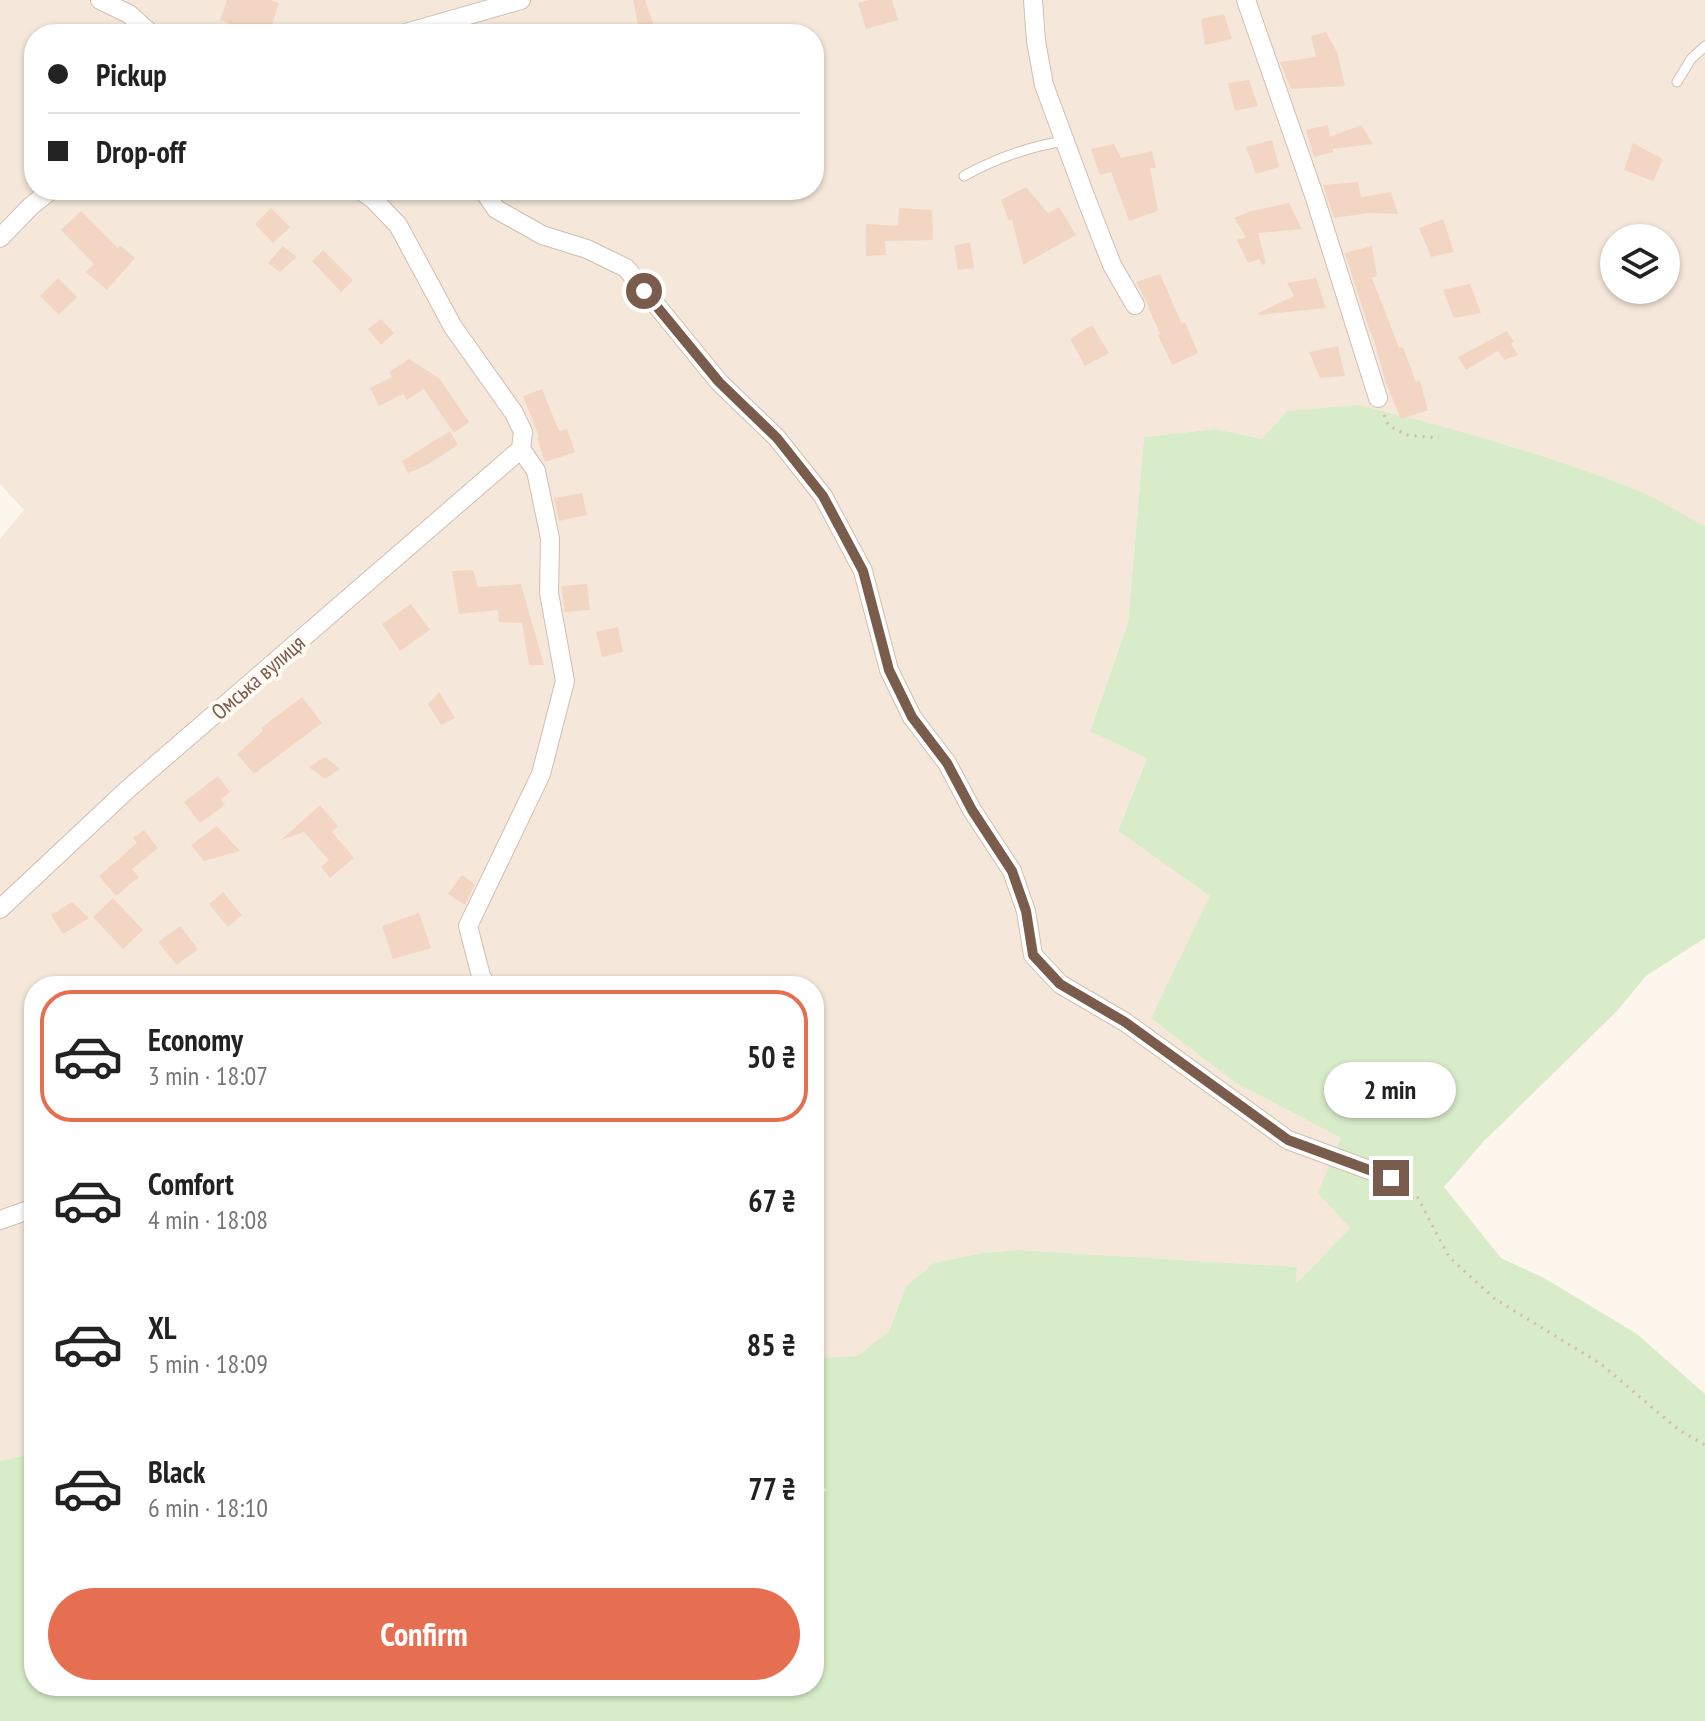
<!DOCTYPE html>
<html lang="en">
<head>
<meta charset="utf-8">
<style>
	body { margin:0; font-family:"PT Sans Narrow",sans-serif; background:#f6f6f6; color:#222; height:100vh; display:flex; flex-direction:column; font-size:30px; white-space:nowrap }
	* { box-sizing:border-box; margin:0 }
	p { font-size:26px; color:#767676 }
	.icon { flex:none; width:44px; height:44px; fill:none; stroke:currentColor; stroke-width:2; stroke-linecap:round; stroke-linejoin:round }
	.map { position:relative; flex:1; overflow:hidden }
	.panel { position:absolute; left:24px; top:976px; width:800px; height:720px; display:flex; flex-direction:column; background:#fff; border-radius:32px; box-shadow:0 2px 6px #0004 }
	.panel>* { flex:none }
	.top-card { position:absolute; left:24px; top:24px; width:800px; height:176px; border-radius:32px; box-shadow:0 2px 6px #0004; display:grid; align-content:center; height:176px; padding:0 24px; background:#fff }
	.buttons { position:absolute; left:1600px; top:224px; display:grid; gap:16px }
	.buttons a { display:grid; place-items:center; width:80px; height:80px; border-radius:50%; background:#fff; box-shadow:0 2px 6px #0004; font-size:40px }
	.end { position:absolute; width:36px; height:36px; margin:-18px; border:10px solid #7a5c4d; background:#fff; box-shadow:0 0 0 4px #fff }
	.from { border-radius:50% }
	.bubble { position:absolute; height:56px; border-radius:28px; background:#fff; box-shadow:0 2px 6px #0004; font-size:26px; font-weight:800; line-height:56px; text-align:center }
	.top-card b { display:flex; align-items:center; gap:28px; height:76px; font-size:30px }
	.top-card b+b { border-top:2px solid #e0e0e0 }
	.top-card i { width:20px; height:20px; background:#222 }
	ul { padding:14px 0 0; list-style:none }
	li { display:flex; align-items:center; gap:24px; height:132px; margin:0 16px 12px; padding:0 8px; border:4px solid transparent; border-radius:32px }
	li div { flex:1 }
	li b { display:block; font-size:30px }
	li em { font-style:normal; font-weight:800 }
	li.on { border-color:#e76f51 }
	li>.icon { width:72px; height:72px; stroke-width:1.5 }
	.action { display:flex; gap:16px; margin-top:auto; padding:16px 24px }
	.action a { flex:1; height:92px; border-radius:48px; background:#e76f51; color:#fff; font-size:32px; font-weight:800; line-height:92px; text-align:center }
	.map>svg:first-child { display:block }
	.residential { fill:#f5e8da; fill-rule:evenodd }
	.green { fill:#d8ecc9 }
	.building { fill:#f3d5c3 }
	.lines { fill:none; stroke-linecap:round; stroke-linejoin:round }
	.service-casing { stroke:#d1beb0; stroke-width:11 }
	.minor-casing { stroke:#d1beb0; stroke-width:20 }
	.path { stroke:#d9b8a5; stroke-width:3; stroke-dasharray:2 6; stroke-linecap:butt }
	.service { stroke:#fff; stroke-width:9 }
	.minor { stroke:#fff; stroke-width:18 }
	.route { stroke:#7a5c4d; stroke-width:10 }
	.labels { text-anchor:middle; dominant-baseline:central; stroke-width:8; stroke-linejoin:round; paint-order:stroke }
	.street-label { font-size:22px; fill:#7a5c4d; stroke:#fffaf3 }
</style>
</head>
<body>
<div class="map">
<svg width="1705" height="1721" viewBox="0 0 1705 1721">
	<rect width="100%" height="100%" fill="#fdf6ec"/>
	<path class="residential" d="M0,0H1705V526L1631,488L1507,445L1287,411L1262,439L1216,429L1144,437L1128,623L1090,730L1147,757L1118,831L1210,896L1236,1083L1341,1138L1350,1228L1295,1285L1297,1267L1018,1250L982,1253L934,1263L906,1286L889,1331L857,1356L814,1358V986H34V1453L0,1461V539L24,510L0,484ZM34,34H814V190H34ZM1614,238H1666V290H1614Z"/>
	<path class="green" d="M1358,405C1449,427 1541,453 1629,487C1655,497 1680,513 1705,526V938L1646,976L1617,1011L1484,1141L1444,1187L1501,1258L1544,1278L1637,1334L1705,1394V1721H0V1461L34,1453V1686H814V1495L827,1491L814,1475V1358L857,1356L889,1331L906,1286L934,1263L982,1253L1018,1250L1297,1267L1296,1284L1350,1228L1318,1193L1341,1138L1236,1083L1151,1018L1210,896L1118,831L1147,758L1090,731L1128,623L1144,437L1216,429L1262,439L1287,411Z"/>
	<path class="building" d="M227,0H270L279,3L269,34H249L227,27L229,23L220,20Z
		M633,0H645L657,34H640Z
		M869,0H892L898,20L866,29L858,3Z
		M1224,14L1232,39L1205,45L1201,19Z
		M1326,32L1337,52L1345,86L1291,89L1280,62L1316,57L1311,36Z
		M1249,80L1258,106L1235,111L1228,83Z
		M1328,125L1330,137L1361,125L1373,144L1333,149V152L1314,157L1306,130Z
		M1272,140L1279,167L1256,174L1246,147Z
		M1633,143L1663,159L1653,181L1624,170Z
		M1114,144L1121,158L1152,151L1156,168H1150L1158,211L1129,221L1111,172L1100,175L1091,149Z
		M1358,182L1361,197L1391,192L1398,214L1369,213L1334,218L1323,185Z
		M1026,187L1048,213L1059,207L1076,235L1023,265L1012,219L1009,221L1001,200Z
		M1289,203L1302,229L1258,233L1266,263L1262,265L1259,259L1248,263L1237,240L1246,237L1234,218L1251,211Z
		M271,208L290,227L273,243L255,224Z
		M899,208L932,210L933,240L885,241L886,255L866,256V224L898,226Z
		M81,211L118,248L120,245L135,258L107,290L86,272L94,264L61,230Z
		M1443,219L1454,252L1431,257L1419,228Z
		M970,242L974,268L958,270L954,246Z
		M283,246L297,257L280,272L268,263Z
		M1372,246L1377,276L1372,278L1399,348L1403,347L1416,382L1420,381L1428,410L1401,419L1385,381L1374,340L1370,332L1345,253Z
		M323,250L353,280L341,292L312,261Z
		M1160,274L1182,324L1185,322L1198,353L1172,365L1158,335L1160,334L1145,299L1136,282Z
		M58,278L77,297L59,315L40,296Z
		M1316,278L1326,308L1259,315L1258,313L1294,296L1287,283Z
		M1470,284L1481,313L1454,318L1443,290Z
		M381,319L394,333L381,345L368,329Z
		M1092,325L1109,353L1085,366L1070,339Z
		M1507,331L1514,342L1511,344L1518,355L1504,360L1498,351L1466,370L1458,357Z
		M1338,346L1345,376L1320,378L1309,352Z
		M409,359L439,378L469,422L454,433L424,389L407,400L403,394L379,406L370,388L392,377L389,372Z
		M542,389L559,431L567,429L575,452L545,462L537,438L539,437L523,396Z
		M450,431L458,445L425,466L408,473L402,461Z
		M582,493L587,515L559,521L554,498Z
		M473,570L478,587L521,584L544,665H529L522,623L499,622L498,610L459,614L452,571Z
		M587,584L590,610L565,612L561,586Z
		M411,604L430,630L400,651L382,624Z
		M618,627L623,652L602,657L596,632Z
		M439,692L455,718L441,725L428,704Z
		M302,697L322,723L254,774L237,754L263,731L261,728Z
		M325,757L340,769L325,779L309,767Z
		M218,776L230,792L221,799L225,805L200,823L184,802Z
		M320,805L338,826L332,832L354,858L330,878L321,867L329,860L304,832L281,840Z
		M217,826L240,851L204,861L191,845Z
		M144,830L158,848L132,869L139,877L116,896L99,876L137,843L133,838Z
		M462,875L475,884L465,905L448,894Z
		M223,892L242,915L228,927L209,904Z
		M113,898L143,930L123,949L93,917Z
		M72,902L89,918L63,934L51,915Z
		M419,913L431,948L393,959L382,926Z
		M180,926L198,949L177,965L158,942Z"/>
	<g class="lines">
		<g class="service-casing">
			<path id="service" d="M1677,82L1691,59L1705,46
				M964,176C996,158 1028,147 1064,141"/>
		</g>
		<g class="minor-casing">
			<path id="minor" d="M100,0L129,14L151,34
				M1033,0L1036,41L1044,85L1087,201L1112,265L1135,305
				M1246,0L1315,198L1378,398
				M402,34L521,0
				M360,190L373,199L398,225L453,327L514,413L523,432L521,449L536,471L550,538L549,593L565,681L541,774L468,926L481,976L487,986
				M483,190L496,209L542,235L587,249L626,268L719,382L777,438L823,496L863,571L889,670L912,717L947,763L972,810L1012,871L1026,911L1033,955L1060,984L1125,1022L1288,1140L1391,1178
				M0,238L31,206L51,190
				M0,909L128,789L521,449
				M0,1220L34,1208"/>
		</g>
		<path class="path" d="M1384,415L1388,425L1406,435L1439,438
			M1404,1188L1418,1198L1449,1257L1495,1299L1601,1364L1679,1430L1705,1445"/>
		<use href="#service" class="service"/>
		<use href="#minor" class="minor"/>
	</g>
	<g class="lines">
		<path class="route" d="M644,291L719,382L777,438L823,496L863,571L889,670L912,717L947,763L972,810L1012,871L1026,911L1033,955L1060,984L1125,1022L1288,1140L1391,1178"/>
	</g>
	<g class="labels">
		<g class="street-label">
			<text transform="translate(258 677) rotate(-41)">Омська вулиця</text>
		</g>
	</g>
</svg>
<div class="buttons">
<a><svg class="icon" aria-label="layers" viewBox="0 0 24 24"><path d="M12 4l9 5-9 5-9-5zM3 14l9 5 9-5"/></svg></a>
</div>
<i class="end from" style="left:644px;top:291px"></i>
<i class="end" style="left:1391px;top:1178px"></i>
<div class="bubble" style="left:1324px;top:1062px;width:132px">2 min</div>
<div class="top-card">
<b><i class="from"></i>Pickup</b>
<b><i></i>Drop-off</b>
</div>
<section class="panel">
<ul>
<li class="on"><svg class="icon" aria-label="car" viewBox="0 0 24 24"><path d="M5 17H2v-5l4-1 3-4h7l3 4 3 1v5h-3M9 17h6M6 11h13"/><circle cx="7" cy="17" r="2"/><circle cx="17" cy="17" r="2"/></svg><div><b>Economy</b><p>3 min · 18:07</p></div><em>50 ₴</em></li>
<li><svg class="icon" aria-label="car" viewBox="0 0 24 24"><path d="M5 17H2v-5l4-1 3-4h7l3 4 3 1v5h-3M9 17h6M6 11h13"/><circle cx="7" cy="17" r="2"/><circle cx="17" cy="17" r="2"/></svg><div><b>Comfort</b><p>4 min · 18:08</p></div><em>67 ₴</em></li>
<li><svg class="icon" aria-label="car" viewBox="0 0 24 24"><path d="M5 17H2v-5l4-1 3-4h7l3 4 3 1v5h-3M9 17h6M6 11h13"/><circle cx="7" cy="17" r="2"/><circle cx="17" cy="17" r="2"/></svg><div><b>XL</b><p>5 min · 18:09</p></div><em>85 ₴</em></li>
<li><svg class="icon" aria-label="car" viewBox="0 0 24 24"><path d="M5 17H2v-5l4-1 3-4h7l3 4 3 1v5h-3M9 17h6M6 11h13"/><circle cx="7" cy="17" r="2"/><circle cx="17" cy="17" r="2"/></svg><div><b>Black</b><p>6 min · 18:10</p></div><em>77 ₴</em></li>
</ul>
<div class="action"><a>Confirm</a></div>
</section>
</div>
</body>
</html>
